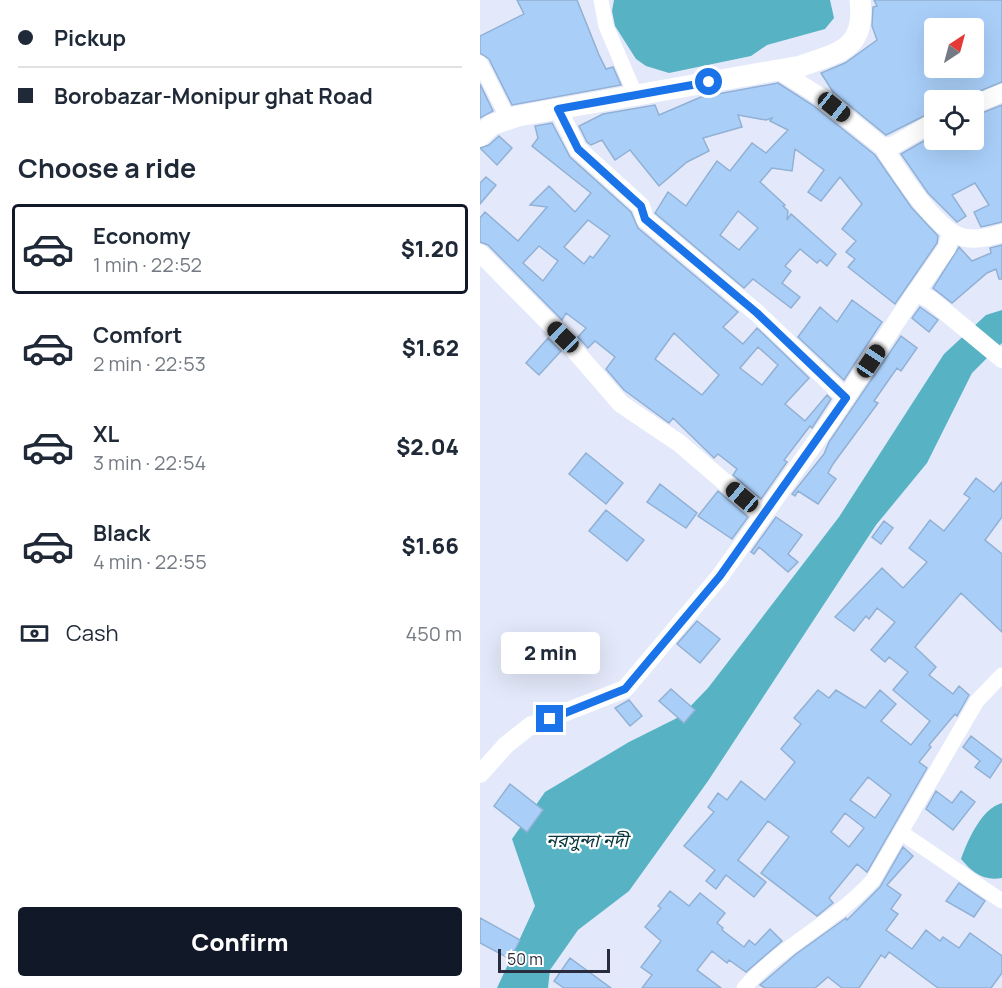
<!DOCTYPE html>
<html lang="en">
<head>
<meta charset="utf-8">
<style>
	body { margin:0; font-family:Manrope,"Noto Sans Bengali",sans-serif; background:#f2f2f3; color:#1f2937; height:100vh; display:flex; flex-direction:column; font-size:22px; white-space:nowrap }
	* { box-sizing:border-box; margin:0 }
	p { font-size:20px; color:#747a83 }
	.icon { flex:none; width:33px; height:33px; fill:none; stroke:currentColor; stroke-width:2; stroke-linecap:round; stroke-linejoin:round }
	.map { position:relative; flex:1; overflow:hidden }
	.side { display:flex; flex-direction:column; background:#fff; width:480px }
	.side>* { flex:none }
	.top-card { display:grid; align-content:center; height:132px; padding:0 18px; background:#fff }
	.needle { width:39px; rotate:36deg }
	.buttons { position:absolute; left:444px; top:18px; display:grid; gap:12px }
	.buttons a { display:grid; place-items:center; width:60px; height:60px; border-radius:6px; background:#fff; box-shadow:0 6px 24px #0002; font-size:30px }
	.scale { position:absolute; left:18px; bottom:15px; width:112px; box-sizing:border-box; padding-left:6px; border:3px solid #282c3d; border-top:0; font-size:16px; line-height:21px; white-space:nowrap; color:#282c3d; -webkit-text-stroke:4px #fff; paint-order:stroke }
	.end { position:absolute; width:27px; height:27px; margin:-14px; border:8px solid #1a73e8; background:#fff; box-shadow:0 0 0 3px #fff }
	.from { border-radius:50% }
	.bubble { position:absolute; height:42px; border-radius:6px; background:#fff; box-shadow:0 6px 24px #0002; font-size:20px; font-weight:800; line-height:42px; text-align:center }
	.car { position:absolute; width:18px; height:36px; margin:-18px -9px; border-radius:8px; box-shadow:0 0 4px 2px #0007; background:linear-gradient(#222 24%,#8ab4d8 0 40%,#222 0 76%,#8ab4d8 0 86%,#222 0) }
	.top-card b { display:flex; align-items:center; gap:21px; height:57px; font-size:22px }
	.top-card b+b { border-top:2px solid #e0e1e3 }
	.top-card i { width:15px; height:15px; background:#1f2937 }
	ul { padding:0; list-style:none }
	li { display:flex; align-items:center; gap:18px; height:90px; margin:0 12px 9px; padding:0 6px; border:3px solid transparent; border-radius:6px }
	li div { flex:1 }
	li b { display:block; font-size:22px }
	li em { font-style:normal; font-weight:800 }
	li.current { border-color:#111827 }
	li>.icon { width:54px; height:54px; stroke-width:1.5 }
	h2 { padding:0 18px; font-size:27px; line-height:72px }
	.pay { display:flex; align-items:center; gap:15px; height:66px; padding:0 18px; font-size:22px }
	.pay p { margin-inline-start:auto }
	.button { display:flex; gap:12px; margin-top:auto; padding:12px 18px }
	.button a { flex:1; height:69px; border-radius:6px; background:#111827; color:#fff; font-size:24px; font-weight:800; line-height:69px; text-align:center }
	main { display:flex; flex:1; min-height:0 }
	.map>svg:first-child { display:block }
	.water { fill:#57b2c4 }
	.building { fill:#a9cff9; stroke:#91b0d4; stroke-width:1.5; fill-rule:evenodd }
	.lines { fill:none; stroke-linecap:round; stroke-linejoin:round }
	.minor { stroke:#fff; stroke-width:15 }
	.tertiary { stroke:#fff; stroke-width:18 }
	.secondary { stroke:#fff; stroke-width:21 }
	.route { stroke:#1a73e8; stroke-width:8 }
	.labels { text-anchor:middle; dominant-baseline:central; stroke-width:4.5; stroke-linejoin:round; paint-order:stroke }
	.water-label { font-size:18px; font-style:italic; fill:#09363e; stroke:#fff }
</style>
</head>
<body>
<main>
<section class="side">
<div class="top-card">
<b><i class="from"></i>Pickup</b>
<b><i></i>Borobazar-Monipur ghat Road</b>
</div>
<h2>Choose a ride</h2>
<ul>
<li class="current"><svg class="icon" aria-label="car" viewBox="0 0 24 24"><path d="M5 17H2v-5l4-1 3-4h7l3 4 3 1v5h-3M9 17h6M6 11h13"/><circle cx="7" cy="17" r="2"/><circle cx="17" cy="17" r="2"/></svg><div><b>Economy</b><p>1 min · 22:52</p></div><em>$1.20</em></li>
<li><svg class="icon" aria-label="car" viewBox="0 0 24 24"><path d="M5 17H2v-5l4-1 3-4h7l3 4 3 1v5h-3M9 17h6M6 11h13"/><circle cx="7" cy="17" r="2"/><circle cx="17" cy="17" r="2"/></svg><div><b>Comfort</b><p>2 min · 22:53</p></div><em>$1.62</em></li>
<li><svg class="icon" aria-label="car" viewBox="0 0 24 24"><path d="M5 17H2v-5l4-1 3-4h7l3 4 3 1v5h-3M9 17h6M6 11h13"/><circle cx="7" cy="17" r="2"/><circle cx="17" cy="17" r="2"/></svg><div><b>XL</b><p>3 min · 22:54</p></div><em>$2.04</em></li>
<li><svg class="icon" aria-label="car" viewBox="0 0 24 24"><path d="M5 17H2v-5l4-1 3-4h7l3 4 3 1v5h-3M9 17h6M6 11h13"/><circle cx="7" cy="17" r="2"/><circle cx="17" cy="17" r="2"/></svg><div><b>Black</b><p>4 min · 22:55</p></div><em>$1.66</em></li>
</ul>
<div class="pay"><svg class="icon" aria-label="cash" viewBox="0 0 24 24"><path d="M3 7h18v10H3z"/><circle cx="12" cy="12" r="2"/></svg>Cash<p>450 m</p></div>
<div class="button"><a>Confirm</a></div>
</section>
<div class="map">
<svg width="522" height="988" viewBox="0 0 522 988">
	<rect width="100%" height="100%" fill="#e3e9fa"/>
	<path class="water" d="M134,0H350L354,18L345,29L287,45L271,56L189,73L166,66L156,59L135,26L132,11Z
		M522,310V343L492,373L447,463L396,525L228,781L149,891L98,930L70,970L68,988H17L55,906L32,839L65,792L149,742L201,716L228,688L359,517L464,354L506,315Z
		M522,803V878C503,881 493,873 481,859C488,840 501,809 522,803Z"/>
	<path class="building" d="M37,0H97L119,55L126,69L133,67L141,85L32,105L9,59L0,53V36L44,14Z
		M394,0H522V82L478,100H454V111L406,135L353,92L341,73L365,63L397,40L392,26L393,7L397,6ZM454,28H494V68H454Z
		M298,83L334,106L395,155L431,207L458,236L457,243L415,304L368,267L375,259L366,252L376,241L362,229L382,204L360,177L341,201L328,192L344,170L315,149L312,171L292,168L280,182L305,205L303,206L308,211L307,220L311,214L356,254L347,266L340,260L337,263L320,249L305,266L311,271L302,283L320,297L311,308L273,279L264,288L175,213L188,192L206,206L237,161L250,171L272,143L286,153L308,130L290,121L292,118L286,120L258,115L262,127L223,138L229,151L207,162L179,186L150,150L135,160L122,140L111,145L107,142L99,126L123,114L175,105L179,115L221,97ZM258,211L278,228L259,250L240,235Z
		M0,84L13,111L0,118Z
		M522,105V222L501,227L494,212L509,205L495,183L472,195L486,216L477,222L448,193L421,154L454,135V140H494V116Z
		M72,123L90,157L151,212L158,228L258,312L243,327L263,344L277,328L329,378L305,404L325,421L347,395L351,399L332,428L330,426L304,460L307,462L281,499L253,475L257,469L238,454L234,458L193,418L189,423L144,390L126,369L135,357L115,341L108,348L98,337L106,328L86,313L82,320L8,245L0,242V218L5,212L38,241L67,207L50,205L69,186L95,212L111,193L52,146L58,138L55,126ZM108,220L130,236L113,258L110,256L104,264L84,247ZM59,246L78,261L63,281L43,263ZM194,333L239,375L222,395L175,359ZM278,347L298,365L282,385L260,368Z
		M19,136L32,148L17,165L0,148L9,145Z
		M6,177L16,185L0,204V183Z
		M522,245V279H519L516,269L507,273L472,303L453,288L479,247L492,261L511,253L510,248Z
		M372,300L402,322L364,380L318,337L340,307L357,322Z
		M440,307L458,320L449,332L432,318Z
		M421,336L437,348L421,371L417,368L394,401L398,403L353,464L348,473L356,479L338,504L318,491L315,496L312,494L344,454L349,442Z
		M68,338L81,351L59,375L46,363Z
		M106,453L143,483L126,504L89,474Z
		M496,478L514,492L522,482V517L505,540L522,554V632L481,593L435,647L456,667L449,675L473,694L479,686L489,695L477,716L475,714L449,745L451,747L439,762L447,768L387,872L377,864L349,898L353,903L337,916L281,873L309,837L288,821L258,860L286,882L274,897L246,875L236,889L226,881L235,870L204,846L234,812L228,807L238,793L247,800L261,781L285,800L315,762L301,749L321,724L314,718L338,690L349,698L356,690L385,708L400,690L416,704L401,721L431,745L450,721L413,690L428,672L409,657L405,662L391,650L415,622L397,608L389,619L386,616L374,631L355,617L402,568L423,588L447,562L429,548L450,520L464,531L490,498L484,494ZM388,777L411,795L395,818L370,800ZM365,813L384,828L369,847L351,832Z
		M180,484L217,513L206,528L167,502Z
		M238,491L268,517L252,539L218,516Z
		M126,510L164,540L147,561L109,531Z
		M296,517L322,535L308,554L318,562L308,572L279,547L274,554L271,552Z
		M404,521L413,528L401,544L392,537Z
		M217,621L240,639L220,663L197,644Z
		M191,689L215,710L204,723L179,701Z
		M149,700L162,716L150,726L135,708Z
		M491,736L522,760L510,778L495,767L500,761L483,747Z
		M30,784L63,810L47,832L14,806Z
		M456,791L472,803L481,791L495,802L473,830L446,809Z
		M423,847L433,856L407,885L421,895L411,909L418,914L406,930L432,949L446,930L460,941L463,937L479,948L490,933L522,956V973L511,988H458L409,952L405,958L401,955L379,988H362L348,977L335,988H285L280,985L316,954L366,918L367,920L400,887Z
		M479,883L505,901L494,917L466,901Z
		M190,891L209,906L220,893L245,913L237,923L243,928L242,930L264,947L269,940L275,945L290,929L302,941L266,972L249,960L247,963L232,951L217,970L241,988H162L172,975L161,967L181,941L165,927L181,908L178,906Z
		M0,918L40,940L30,959L0,943Z
		M90,958L131,988H84L74,981Z"/>
	<g class="lines">
		<path class="minor" d="M121,0L126,26L155,94
			M0,63L28,118
			M422,833L522,901
			M264,988C302,945 355,922 393,880L497,701L522,675"/>
		<path class="tertiary" d="M298,70L341,97L403,147L414,145L454,122
			M494,105L522,93
			M78,109L98,149L161,206L165,219L277,313L366,398
			M403,147C419,171 457,234 486,238C499,240 510,237 522,233
			M0,253L83,337L141,404L199,443L283,515
			M437,291L467,248L471,232
			M0,774L26,745L50,726L145,689L240,576L349,423L436,292L451,300L522,359"/>
		<path class="secondary" d="M0,136L11,125L38,116L321,66C360,52 386,49 380,0"/>
	</g>
	<g class="lines">
		<path class="route" d="M70,719L145,689L240,576L366,398L277,313L165,219L161,206L98,149L78,109L229,82"/>
	</g>
	<g class="labels">
		<g class="water-label">
			<text x="107" y="840">নরসুন্দা নদী</text>
		</g>
	</g>
</svg>
<div class="buttons">
<a><svg class="needle" viewBox="-14 -14 28 28"><path d="M0-13l5 13h-10z" fill="#e53935"/><path d="M0 13l5-13h-10z" fill="#747a83"/></svg></a>
<a><svg class="icon" aria-label="locate" viewBox="0 0 24 24"><circle cx="12" cy="12" r="6"/><path d="M12 2v4M12 18v4M2 12h4M18 12h4"/></svg></a>
</div>
<div class="scale">50 m</div>
<i class="end from" style="left:229px;top:82px"></i>
<i class="end" style="left:70px;top:719px"></i>
<div class="bubble" style="left:21px;top:632px;width:99px">2 min</div>
<i class="car" style="left:354px;top:107px;rotate:129deg"></i>
<i class="car" style="left:83px;top:337px;rotate:314deg"></i>
<i class="car" style="left:391px;top:361px;rotate:34deg"></i>
<i class="car" style="left:262px;top:497px;rotate:310deg"></i>
</div>
</main>
</body>
</html>
